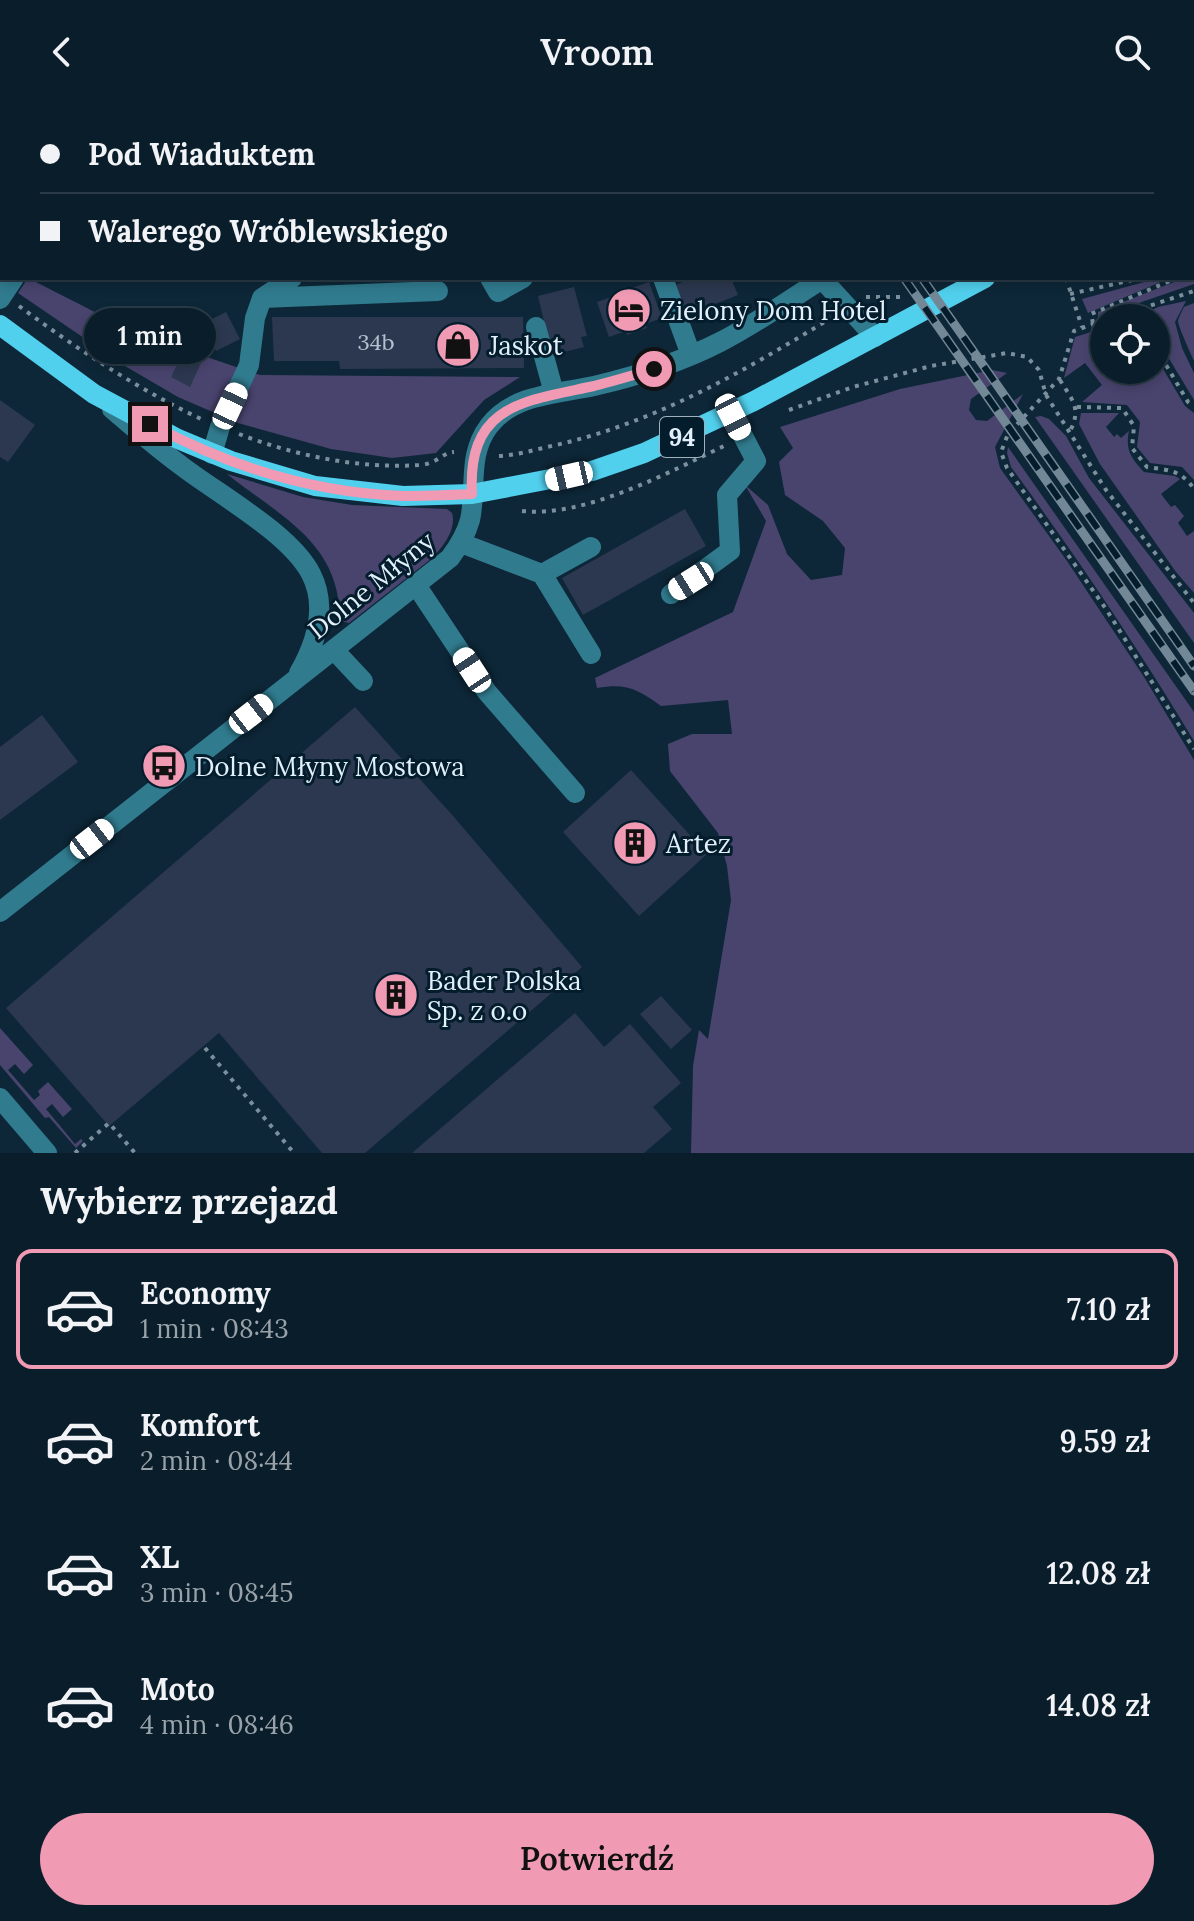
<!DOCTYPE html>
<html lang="pl">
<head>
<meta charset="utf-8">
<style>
	body { margin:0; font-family:Lora,serif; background:#132632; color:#f1f3f6; height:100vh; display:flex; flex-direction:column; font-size:30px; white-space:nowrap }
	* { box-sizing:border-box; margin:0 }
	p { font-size:26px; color:#99a2a8 }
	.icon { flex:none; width:44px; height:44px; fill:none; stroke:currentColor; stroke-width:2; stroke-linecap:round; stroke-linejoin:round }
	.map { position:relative; height:1049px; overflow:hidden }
	.side { display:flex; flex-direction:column; background:#0a1d2a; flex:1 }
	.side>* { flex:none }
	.banner { position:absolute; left:0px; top:0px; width:1194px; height:176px; box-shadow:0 4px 12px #0003,0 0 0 2px #2a3b47; display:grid; align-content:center; height:176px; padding:0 40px; background:#0a1d2a }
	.buttons { position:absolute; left:1090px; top:200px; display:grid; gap:16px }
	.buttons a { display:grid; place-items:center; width:80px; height:80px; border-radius:50%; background:#0a1d2a; box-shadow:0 4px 12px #0003,0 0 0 2px #2a3b47; font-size:40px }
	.end { position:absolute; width:36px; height:36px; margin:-18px; border:10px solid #f09ab4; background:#111; box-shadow:0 0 0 4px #111 }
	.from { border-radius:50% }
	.bubble { position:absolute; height:56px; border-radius:28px; background:#0a1d2a; box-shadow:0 4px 12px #0003,0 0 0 2px #2a3b47; font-size:26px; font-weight:600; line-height:56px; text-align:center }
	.car { position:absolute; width:24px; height:48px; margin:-24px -12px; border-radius:10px; box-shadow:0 0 6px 2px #0007; background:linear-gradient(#fff 24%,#345 0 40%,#fff 0 76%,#345 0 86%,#fff 0) }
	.banner b { display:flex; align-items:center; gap:28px; height:76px; font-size:30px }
	.banner b+b { border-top:2px solid #2a3b47 }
	.banner i { width:20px; height:20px; background:#f1f3f6 }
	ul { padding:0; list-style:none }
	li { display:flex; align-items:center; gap:24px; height:120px; margin:0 16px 12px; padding:0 24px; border:4px solid transparent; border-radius:16px }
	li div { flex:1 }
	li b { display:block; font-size:30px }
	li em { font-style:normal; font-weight:600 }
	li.on { border-color:#f09ab4 }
	li>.icon { width:72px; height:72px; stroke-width:1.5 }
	h2 { padding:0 40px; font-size:36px; line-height:96px }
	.cta { display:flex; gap:16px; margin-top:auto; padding:16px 40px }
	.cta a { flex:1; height:92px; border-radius:48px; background:#f09ab4; color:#111; font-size:32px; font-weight:600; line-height:92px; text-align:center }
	header { display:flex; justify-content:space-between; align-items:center; height:104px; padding:0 40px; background:#0a1d2a; font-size:36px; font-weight:600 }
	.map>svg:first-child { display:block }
	.green { fill:#49446e }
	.building { fill:#2c3850 }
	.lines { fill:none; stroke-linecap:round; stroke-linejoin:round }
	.path { stroke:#7b8f9d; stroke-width:4; stroke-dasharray:4 6; stroke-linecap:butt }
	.minor { stroke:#307b8e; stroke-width:20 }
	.major { stroke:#51d0ee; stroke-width:20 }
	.rail-casing { stroke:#738896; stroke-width:9 }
	.rail { stroke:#041d2d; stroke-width:6; stroke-dasharray:18; stroke-linecap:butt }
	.route { stroke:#f09ab4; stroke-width:10 }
	.labels { text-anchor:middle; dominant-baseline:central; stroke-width:6; stroke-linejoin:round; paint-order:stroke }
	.number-label { font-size:22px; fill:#b4c2d0 }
	.shield { fill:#041d2d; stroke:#9fb1bd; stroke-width:2 }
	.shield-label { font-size:24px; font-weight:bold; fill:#e1f0fb }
	.poi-label { font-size:26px; fill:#e1f0fb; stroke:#041d2d; text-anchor:start }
	.street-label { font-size:26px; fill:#e1f0fb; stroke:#041d2d }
</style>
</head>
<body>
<header><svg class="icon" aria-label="back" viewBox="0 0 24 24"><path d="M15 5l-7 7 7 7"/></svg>Vroom<svg class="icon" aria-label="search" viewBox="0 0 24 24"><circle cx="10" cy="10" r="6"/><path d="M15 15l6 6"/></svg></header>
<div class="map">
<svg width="1194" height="1049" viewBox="0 0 1194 1049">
	<rect width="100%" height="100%" fill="#0d2738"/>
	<path class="green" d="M1194,170V180L1098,213V208L1184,174H1192Z
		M28,174L136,229L260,271L520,273L484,296L436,349L392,354L331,345L238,319L178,293L125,262L18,189Z
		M1159,174H1170L1088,209L1082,195Z
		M1186,197L1175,218L1182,244L1194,269V296L1156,233V214H1145L1143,211L1158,203Z
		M1194,199V257C1191,250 1178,222 1178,217C1178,215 1183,205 1184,203Z
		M1104,224V266H1156V253L1185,302L1194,309V376L1182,363L1150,359L1137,343L1140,318L1127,301L1082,298L1102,281L1085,259L1064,274L1075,233Z
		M992,266L1007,269L971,295L969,306L976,316L987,317L1023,290L995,343L1000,364L1067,457L1144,573L1194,656V1049H691L693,962L699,926L708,935L731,796L727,762L718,729L670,667L668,640L692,630H732L728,596L661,602C637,585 627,579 597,584L595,574L733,508L766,417L745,381L768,401L787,450L811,476L842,471L845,444L823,417L785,391L779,358L793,344L780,323L900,285Z
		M1081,309H1119L1106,323L1114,333L1117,330L1121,334L1129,327C1125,346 1131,354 1144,368L1175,372L1180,375L1161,390L1171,403L1175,401L1184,412L1178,419L1187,432L1194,427V489L1176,468L1100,360L1079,320Z
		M1041,312L1049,315L1066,332L1089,374L1194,509V539L1035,313Z
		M1008,343L1194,608V637C1137,542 1076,452 1011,363L1007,349Z
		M227,370L303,393L352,401L447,405L452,409C457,426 442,444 431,455L349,519L340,517C340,438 282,414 227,370Z
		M0,924L33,961L24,970L15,960L8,966L34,996L40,991L38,987L48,978L72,1005L63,1013L52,1000L46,1005L75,1040L81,1035L83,1037L76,1044L49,1013L45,1014L0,961Z"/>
	<path class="building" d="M693,174H731L738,191L687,211L675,181Z
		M649,178L662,214L645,220L647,224L627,231L626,227L609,233L597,198L620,190L618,186L625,183L626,186Z
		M574,183L587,232L581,233L584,243L552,251L538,192Z
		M226,208L240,235L216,247L202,220Z
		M272,213H523L524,264L340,265L339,257H274Z
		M182,250L201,259L190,283L171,273Z
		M0,296L35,321L8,358L0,353Z
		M685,405L706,442L583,511L562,474Z
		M355,603L454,713L582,863L365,1049H322L219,929L109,1022L6,904Z
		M42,611L78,658L0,716V643Z
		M631,666L707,750L639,812L563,728Z
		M661,892L692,926L671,945L640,910Z
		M575,909L604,943L630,920L681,979L653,1003L672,1025L644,1049H412Z"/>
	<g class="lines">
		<path class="path" d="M1162,2L1163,0
			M1192,61L1194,60
			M1066,174L1082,223
			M1070,190L1141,174
			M866,193H901
			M19,202C77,245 136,284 201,315
			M1113,214L1194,187
			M1104,216L1074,227L1059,275L1008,330L1001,348L1007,364L1106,505L1194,645
			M1093,219L1091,210L1177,174
			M1156,244L1188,298L1194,302
			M1060,276C1072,296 1082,304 1070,327
			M1077,303L1122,304L1134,322L1132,344L1147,363C1169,366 1181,366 1194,385
			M789,306L853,283L931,262L1007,249L1027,253L1039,266L1046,291L1106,386L1194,499
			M239,330C296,352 360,365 421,361C438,359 442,349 454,348
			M499,352C515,351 531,347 547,343C651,321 741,269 831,214
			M522,407C585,414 669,368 726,341
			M205,944L294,1049
			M75,1049L109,1019L135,1049"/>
		<path class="minor" d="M177,0L178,2
			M338,0L341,2
			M520,0L522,2
			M558,0L560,2
			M82,2L83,0
			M303,2L306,0
			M406,2L409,0
			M932,2V0
			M0,27L2,29
			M490,174L498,188L523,174
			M663,174L691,251
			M821,174L875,233
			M262,194L438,187
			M0,195L14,174
			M536,223L554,289
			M112,305C134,324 156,343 179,360C216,389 290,429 311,470C328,503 316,539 299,569
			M212,350L220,323L249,261L255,214L262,194L292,174
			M461,439L542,470L591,443
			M542,470L591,550
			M416,481L487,588L575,689
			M671,490L730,447L727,391L756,357L731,309
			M334,546L363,577
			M0,808L450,454C459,442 466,430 470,416C477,384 467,351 489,322C513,290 557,290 594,282C637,272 681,258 720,238C756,220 790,195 824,174
			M0,994L47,1049"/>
		<path class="major" d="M1192,90H1194
			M0,221L94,290L178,335L231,357L315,382L403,392L472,390L592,367L644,349L754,297L985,174"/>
		<g class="rail-casing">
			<path id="rail" d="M782,0L783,2
				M800,0L801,2
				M904,174L1194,587
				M922,174L1194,562"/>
		</g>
		<use href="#rail" class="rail"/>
	</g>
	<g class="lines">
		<path class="route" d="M150,320C228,362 315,389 404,392C427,392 450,391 472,390C467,300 525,297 594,282C614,277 634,271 654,265"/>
	</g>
	<defs>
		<g id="hotel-disc" transform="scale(2.3)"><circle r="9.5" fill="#f09ab4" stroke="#041d2d"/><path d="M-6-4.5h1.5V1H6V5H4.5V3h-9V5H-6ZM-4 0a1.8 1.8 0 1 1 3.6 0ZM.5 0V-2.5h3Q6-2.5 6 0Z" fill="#111"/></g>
		<g id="shop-disc" transform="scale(2.3)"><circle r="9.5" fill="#f09ab4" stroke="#041d2d"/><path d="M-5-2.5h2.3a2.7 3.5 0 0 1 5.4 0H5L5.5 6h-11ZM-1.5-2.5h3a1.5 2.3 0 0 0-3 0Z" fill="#111"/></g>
		<g id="bus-disc" transform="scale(2.3)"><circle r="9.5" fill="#f09ab4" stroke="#041d2d"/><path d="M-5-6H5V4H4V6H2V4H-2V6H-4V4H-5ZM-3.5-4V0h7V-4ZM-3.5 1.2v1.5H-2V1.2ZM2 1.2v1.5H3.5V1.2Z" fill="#111"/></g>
		<g id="building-disc" transform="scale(2.3)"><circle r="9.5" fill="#f09ab4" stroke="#041d2d"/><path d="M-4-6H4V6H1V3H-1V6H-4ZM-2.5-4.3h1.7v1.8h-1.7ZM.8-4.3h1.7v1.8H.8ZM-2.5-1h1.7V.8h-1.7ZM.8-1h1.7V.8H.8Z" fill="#111"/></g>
	</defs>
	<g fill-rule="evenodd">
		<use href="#hotel-disc" x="629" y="206"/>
		<use href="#shop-disc" x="458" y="241"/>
		<use href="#bus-disc" x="164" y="662"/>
		<use href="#building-disc" x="635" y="739"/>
		<use href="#building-disc" x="396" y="891"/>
	</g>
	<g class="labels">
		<g class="number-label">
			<text x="376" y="238">34b</text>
		</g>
		<rect class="shield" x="660" y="313" width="44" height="40" rx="6"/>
		<g class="shield-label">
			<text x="682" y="333">94</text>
		</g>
		<g class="poi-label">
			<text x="660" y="206">Zielony Dom Hotel</text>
			<text x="489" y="241">Jaskot</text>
			<text x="195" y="662">Dolne Młyny Mostowa</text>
			<text x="666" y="739">Artez</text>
			<text x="427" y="876">Bader Polska<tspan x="427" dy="30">Sp. z o.o</tspan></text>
		</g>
		<g class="street-label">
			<text transform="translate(371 481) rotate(-39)">Dolne Młyny</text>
		</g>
	</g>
</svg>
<div class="buttons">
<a><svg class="icon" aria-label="locate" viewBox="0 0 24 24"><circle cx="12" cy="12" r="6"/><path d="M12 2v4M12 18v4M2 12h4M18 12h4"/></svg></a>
</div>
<i class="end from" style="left:654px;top:265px"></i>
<i class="end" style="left:150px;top:320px"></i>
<div class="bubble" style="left:84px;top:204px;width:132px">1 min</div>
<i class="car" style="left:230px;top:302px;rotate:25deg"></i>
<i class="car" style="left:733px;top:313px;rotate:153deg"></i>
<i class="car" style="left:569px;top:372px;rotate:257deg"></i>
<i class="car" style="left:691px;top:477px;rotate:238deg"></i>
<i class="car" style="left:472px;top:566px;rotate:327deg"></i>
<i class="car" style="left:251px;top:610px;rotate:52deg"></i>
<i class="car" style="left:92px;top:735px;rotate:52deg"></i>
<div class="banner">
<b><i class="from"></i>Pod Wiaduktem</b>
<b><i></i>Walerego Wróblewskiego</b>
</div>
</div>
<section class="side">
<h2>Wybierz przejazd</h2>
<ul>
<li class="on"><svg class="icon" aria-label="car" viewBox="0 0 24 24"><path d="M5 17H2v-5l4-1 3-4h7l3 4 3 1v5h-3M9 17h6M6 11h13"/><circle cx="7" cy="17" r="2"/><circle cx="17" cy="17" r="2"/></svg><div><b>Economy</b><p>1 min · 08:43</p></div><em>7.10 zł</em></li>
<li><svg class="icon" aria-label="car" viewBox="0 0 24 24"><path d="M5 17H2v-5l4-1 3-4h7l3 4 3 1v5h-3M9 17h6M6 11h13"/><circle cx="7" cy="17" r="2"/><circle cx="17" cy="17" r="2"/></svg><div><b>Komfort</b><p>2 min · 08:44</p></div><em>9.59 zł</em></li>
<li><svg class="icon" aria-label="car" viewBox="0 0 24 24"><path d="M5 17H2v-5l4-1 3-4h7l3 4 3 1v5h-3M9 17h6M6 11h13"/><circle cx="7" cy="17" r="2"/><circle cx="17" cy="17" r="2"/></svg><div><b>XL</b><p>3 min · 08:45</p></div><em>12.08 zł</em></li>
<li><svg class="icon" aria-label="car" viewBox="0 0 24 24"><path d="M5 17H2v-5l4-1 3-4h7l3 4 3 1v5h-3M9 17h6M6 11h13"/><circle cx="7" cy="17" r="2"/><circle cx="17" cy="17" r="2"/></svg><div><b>Moto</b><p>4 min · 08:46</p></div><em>14.08 zł</em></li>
</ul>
<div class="cta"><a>Potwierdź</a></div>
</section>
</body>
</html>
